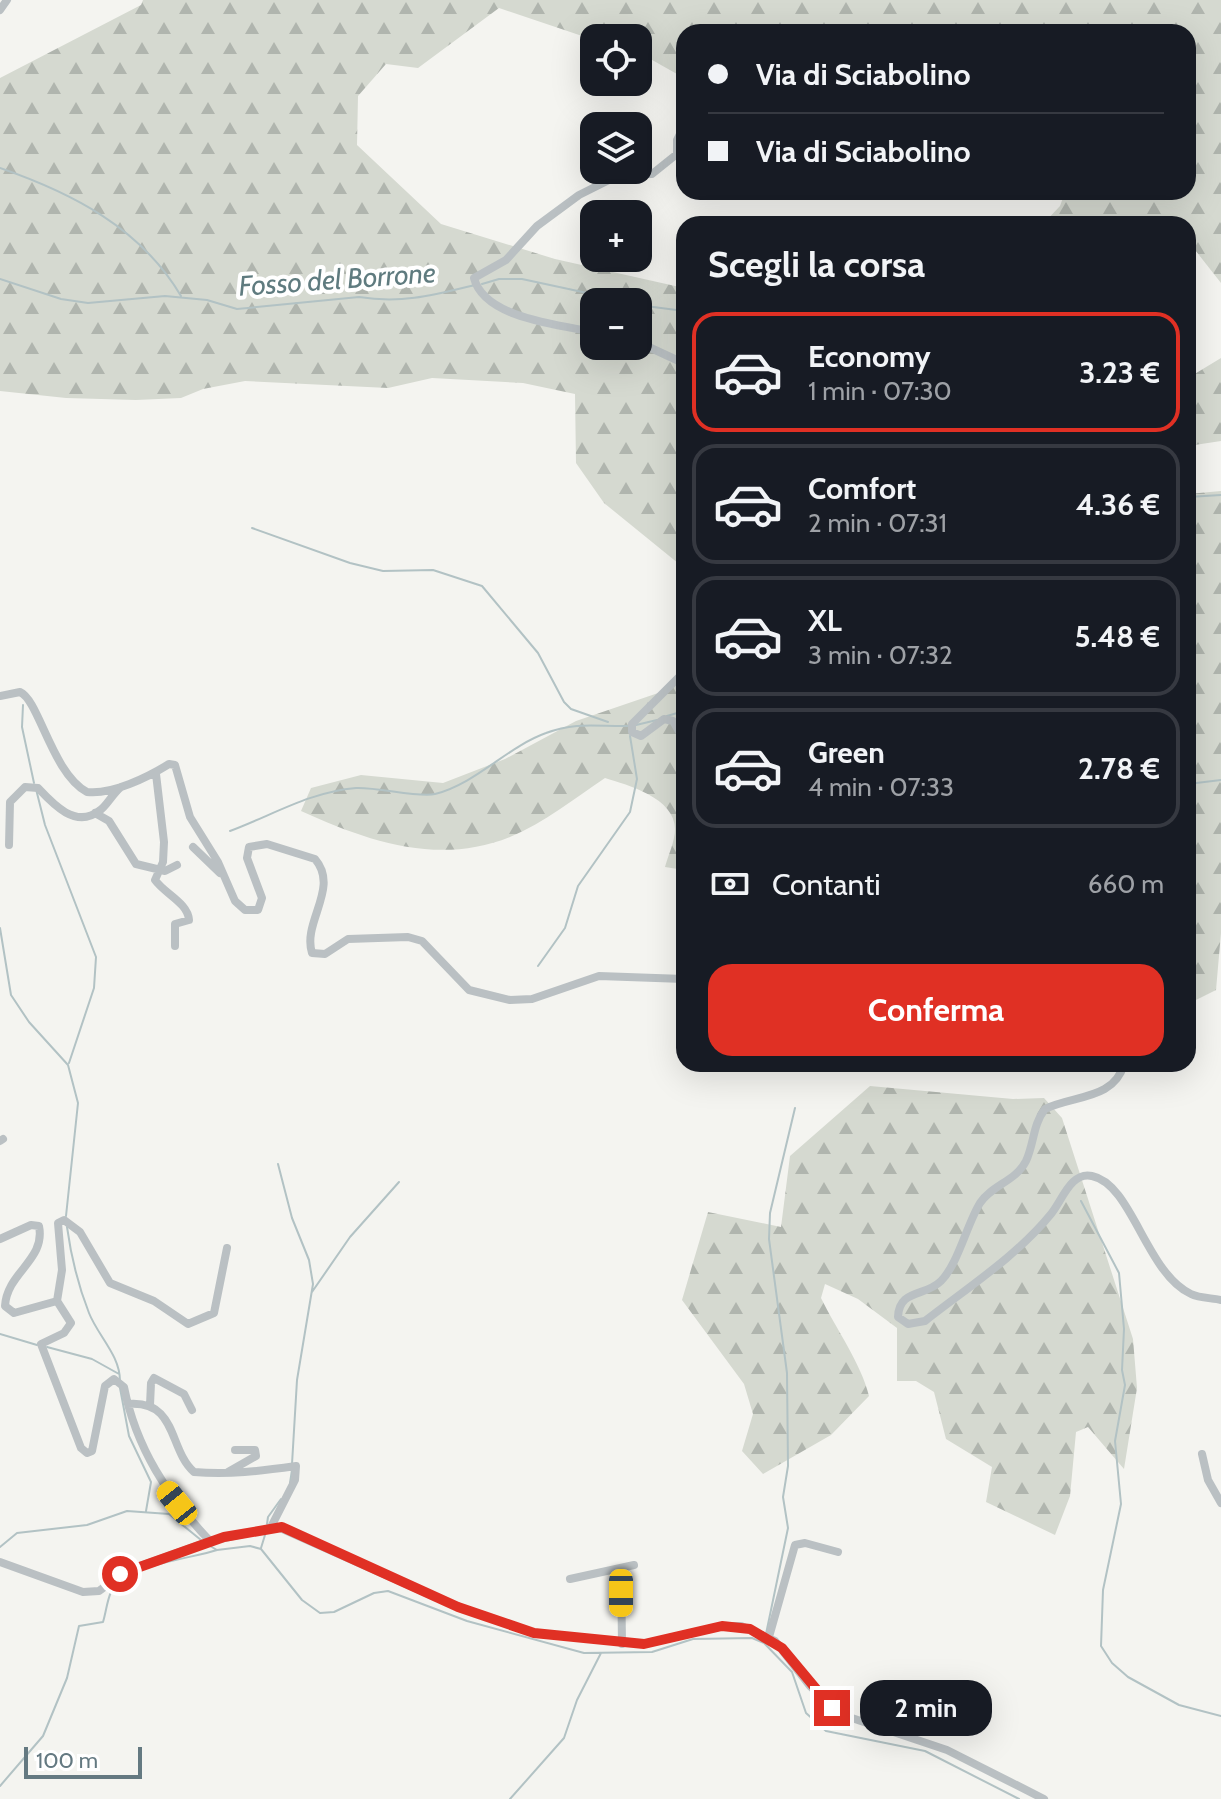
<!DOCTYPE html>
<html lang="it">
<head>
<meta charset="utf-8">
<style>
	body { margin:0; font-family:Cabin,sans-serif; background:#20242c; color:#f1f3f6; height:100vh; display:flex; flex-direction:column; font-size:30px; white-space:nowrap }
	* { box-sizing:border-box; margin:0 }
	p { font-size:26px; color:#9ea1a6 }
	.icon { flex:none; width:44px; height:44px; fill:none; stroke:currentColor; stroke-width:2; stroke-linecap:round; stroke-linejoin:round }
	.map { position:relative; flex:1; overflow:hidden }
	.drawer { position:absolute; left:676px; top:216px; width:520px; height:856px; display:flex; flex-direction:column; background:#171b24; border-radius:24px; box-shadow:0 8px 32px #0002 }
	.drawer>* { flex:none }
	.hud { position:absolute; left:676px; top:24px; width:520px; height:176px; border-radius:24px; box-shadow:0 8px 32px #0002; display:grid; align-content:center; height:176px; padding:0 32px; background:#171b24 }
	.controls { position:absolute; left:580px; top:24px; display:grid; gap:16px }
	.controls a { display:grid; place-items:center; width:72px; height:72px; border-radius:16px; background:#171b24; box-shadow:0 8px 32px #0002; font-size:40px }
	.scale { position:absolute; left:24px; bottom:20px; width:118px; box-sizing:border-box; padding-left:8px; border:4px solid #647981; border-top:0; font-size:22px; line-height:28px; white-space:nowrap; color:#647981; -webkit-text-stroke:6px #fff; paint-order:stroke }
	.end { position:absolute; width:36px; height:36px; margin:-18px; border:10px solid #e03024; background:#fff; box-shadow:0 0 0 4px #fff }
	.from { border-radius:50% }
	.bubble { position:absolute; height:56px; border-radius:24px; background:#171b24; box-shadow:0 8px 32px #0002; font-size:26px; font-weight:800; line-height:56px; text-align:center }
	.car { position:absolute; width:24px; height:48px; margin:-24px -12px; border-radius:10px; box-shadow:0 0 6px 2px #0007; background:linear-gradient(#f5c518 24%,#345 0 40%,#f5c518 0 76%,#345 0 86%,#f5c518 0) }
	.hud b { display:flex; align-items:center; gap:28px; height:76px; font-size:30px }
	.hud b+b { border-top:2px solid #363941 }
	.hud i { width:20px; height:20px; background:#f1f3f6 }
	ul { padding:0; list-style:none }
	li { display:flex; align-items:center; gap:24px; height:120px; margin:0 16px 12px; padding:0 16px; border:4px solid #363941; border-radius:24px }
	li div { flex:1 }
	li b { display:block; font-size:30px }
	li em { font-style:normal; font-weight:800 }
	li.on { border-color:#e03024 }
	li>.icon { width:72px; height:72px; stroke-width:1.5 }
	h2 { padding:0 32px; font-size:36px; line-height:96px }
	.pay { display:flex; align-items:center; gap:20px; height:88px; padding:0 32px; font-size:30px }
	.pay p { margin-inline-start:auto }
	.button { display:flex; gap:16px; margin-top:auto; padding:16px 32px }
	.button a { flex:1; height:92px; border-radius:24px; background:#e03024; color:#fff; font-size:32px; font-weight:800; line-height:92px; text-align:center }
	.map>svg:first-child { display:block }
	.forest { fill:url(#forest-firs); fill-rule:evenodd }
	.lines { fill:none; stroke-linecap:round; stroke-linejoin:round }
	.stream { stroke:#b2c2c4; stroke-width:2 }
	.minor { stroke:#bac0c3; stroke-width:8 }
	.route { stroke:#e03024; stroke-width:10 }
	.labels { text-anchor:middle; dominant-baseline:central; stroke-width:8; stroke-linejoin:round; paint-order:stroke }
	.water-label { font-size:28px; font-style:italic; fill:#5f7b7f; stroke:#fff }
</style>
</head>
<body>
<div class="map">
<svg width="1221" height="1799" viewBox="0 0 1221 1799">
	<defs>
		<pattern id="forest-firs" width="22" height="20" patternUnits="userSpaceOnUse" patternTransform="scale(2)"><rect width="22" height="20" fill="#d5d9d0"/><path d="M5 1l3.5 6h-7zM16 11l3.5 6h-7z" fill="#b0b5ae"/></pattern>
	</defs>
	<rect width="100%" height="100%" fill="#f4f4f0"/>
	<path class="forest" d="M143,0H1221V283L1188,241V224H1043L1060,206L1065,192H1188V32H684V78L638,52V38L594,40L499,8L418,68L386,64L358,96L357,145L441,224L555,259L684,288V568L604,503L576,463L575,394L523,383L432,378L388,388L245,381L203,389L181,398L136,400L66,398L0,391V78L141,5ZM594,302H638V346H594Z
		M1221,358V441L1188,446V378Z
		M1221,491V933L1216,990L1188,1004V494Z
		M684,679V870L665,867C668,856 675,841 675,829C675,798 628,785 605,778C575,798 544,823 510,837C438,866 367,841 301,811L311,788L361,775L443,783L505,759L576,721L664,691Z
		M870,1086L1013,1099L1044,1098L1062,1118L1133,1339L1137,1388L1124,1469L1088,1427L1076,1432L1070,1496L1055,1535L986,1502L992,1467L946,1439L934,1392L916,1381H897V1328L858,1299L825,1284L821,1298C836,1329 861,1363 869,1396L831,1435L763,1474L742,1451L753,1414L744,1384L682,1300L708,1212L781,1227L790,1156Z"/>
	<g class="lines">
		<path class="stream" d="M0,168C72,193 141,228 181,296
			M0,279L61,299L88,303L165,296L207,300L237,309L359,297C402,304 434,295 475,285
			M482,284L499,279H522L629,302
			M638,305L684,311
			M1188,497L1221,495
			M252,528L350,563L383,571L433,570L482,586L538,653L564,702L571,709L608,722
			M23,705L22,727L34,783
			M667,716L684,711
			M636,725L657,720
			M1188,784L1221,780
			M36,789L45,825L96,957L94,988L69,1063
			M230,831C273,815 309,792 356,788C378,787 419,798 435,794C477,783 507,747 546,733C577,721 600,727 630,726
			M0,928L11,995L29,1022L68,1065L78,1103L66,1216
			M538,966L565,928L578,886L630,812L637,779L630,736
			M278,1164L292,1218L309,1260L313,1284L297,1380L292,1464
			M1081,1201L1119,1273L1124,1329L1122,1370L1125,1385L1115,1441L1121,1504L1103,1590L1101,1646L1112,1663L1128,1677L1179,1705L1221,1716
			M67,1227C71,1256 78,1285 89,1313C98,1336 120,1355 120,1381
			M312,1292L350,1237L399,1182
			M0,1334L37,1345
			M47,1347L92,1359L119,1374
			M120,1388L129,1436L151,1482L146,1511
			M290,1483L292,1470
			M267,1524L268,1517L281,1499
			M210,1546L217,1550L250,1546L261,1549L302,1600L320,1613L334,1612L374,1593L388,1591L467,1621L584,1653L652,1652L693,1639L752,1638L764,1643L792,1672L806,1713L826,1731L925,1751L1019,1799
			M0,1547L17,1533L87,1525L127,1511L169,1514L201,1540
			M261,1548L265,1535
			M766,1634L788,1528L783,1497L788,1466L787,1373L769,1239L770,1213L795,1108
			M0,1786L43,1736L67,1678L79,1626L103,1622C106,1612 107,1601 111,1592C124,1565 190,1559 217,1550
			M510,1799L564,1738L577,1700L601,1653"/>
		<path class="minor" d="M0,10L7,0
			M594,332C559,325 484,318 474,278L506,260L537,226L579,195L619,175L652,174L677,154V140L684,126
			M638,342L681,362L684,375
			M684,473L681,499L684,555
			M684,672L632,724V732L641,736L664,719L673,721L684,740
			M0,696L20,692C39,700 52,773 87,792C112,795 148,777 169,764L175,765L190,817L218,862L235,901L245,910H258L262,898L247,858L249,847L267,844L315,859C340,888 302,922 312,953L325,954L348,939L408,937L422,941L469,990L510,1000L532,999L599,976L684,979
			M156,774L164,842L163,862L155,880C165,894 188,903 189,920L175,924V946
			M95,813L109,821L136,864L165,871L177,865
			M9,845L10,802L25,787L38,788C52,803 75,829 99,811C107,806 112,794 121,787
			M193,847L220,873
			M1124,1064C1114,1100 1074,1095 1045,1109C1033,1124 1034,1144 1026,1161C1016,1181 992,1185 980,1203C967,1224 958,1264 941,1281C925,1297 899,1289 898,1317L908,1324L925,1321C967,1288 1017,1256 1051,1214C1062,1201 1071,1171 1092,1176C1132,1184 1146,1273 1191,1294C1199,1298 1212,1298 1221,1300
			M0,1141L3,1139
			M0,1239L31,1225L39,1226C46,1260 7,1272 5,1306L14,1313L57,1301L71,1323L64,1333L41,1344L81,1448L87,1453L92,1451L105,1386L114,1379L124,1387C136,1448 168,1497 210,1541
			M57,1301L62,1270L58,1223L64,1220L80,1232L110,1283L154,1301L188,1324L214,1313L227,1248
			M128,1404C178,1400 168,1449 194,1472C229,1475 260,1471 296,1466L295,1480L271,1527
			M150,1405L151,1383L154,1378L184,1394L192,1410
			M1202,1454L1208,1480L1221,1503
			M228,1472L256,1456L255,1450H235
			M0,1562L83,1592L99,1591L126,1571L210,1541L278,1527L458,1607L534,1633L644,1644L722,1626H741L775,1641L810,1686L840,1714L947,1750L1044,1799
			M621,1568L622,1644
			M570,1579L634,1565
			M769,1637L795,1545L805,1543L838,1552"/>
	</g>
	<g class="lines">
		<path class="route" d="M120,1574L224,1537L282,1527L458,1607L534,1633L644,1644L722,1626L750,1629L782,1648L832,1708"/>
	</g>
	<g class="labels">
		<g class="water-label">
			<text transform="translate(337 279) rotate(-4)">Fosso del Borrone</text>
		</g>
	</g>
</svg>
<div class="controls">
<a><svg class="icon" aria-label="locate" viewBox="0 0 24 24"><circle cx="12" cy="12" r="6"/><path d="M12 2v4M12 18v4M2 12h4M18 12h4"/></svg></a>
<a><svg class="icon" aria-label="layers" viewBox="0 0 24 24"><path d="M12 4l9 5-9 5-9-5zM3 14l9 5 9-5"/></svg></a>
<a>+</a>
<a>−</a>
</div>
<div class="scale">100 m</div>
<i class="end from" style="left:120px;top:1574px"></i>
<i class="end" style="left:832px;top:1708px"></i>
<div class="bubble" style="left:860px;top:1680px;width:132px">2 min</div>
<i class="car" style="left:177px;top:1503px;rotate:321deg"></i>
<i class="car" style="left:621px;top:1593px;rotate:180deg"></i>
<div class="hud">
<b><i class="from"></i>Via di Sciabolino</b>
<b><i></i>Via di Sciabolino</b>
</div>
<section class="drawer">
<h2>Scegli la corsa</h2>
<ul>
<li class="on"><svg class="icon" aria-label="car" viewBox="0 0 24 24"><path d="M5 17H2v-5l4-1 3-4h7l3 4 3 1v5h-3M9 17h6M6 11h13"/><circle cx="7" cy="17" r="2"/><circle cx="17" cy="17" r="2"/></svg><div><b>Economy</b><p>1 min · 07:30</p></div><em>3.23 €</em></li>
<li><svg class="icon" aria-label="car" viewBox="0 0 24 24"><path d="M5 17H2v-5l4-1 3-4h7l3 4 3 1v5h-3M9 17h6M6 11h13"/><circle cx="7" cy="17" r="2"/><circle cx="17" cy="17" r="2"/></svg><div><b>Comfort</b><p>2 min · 07:31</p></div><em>4.36 €</em></li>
<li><svg class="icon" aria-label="car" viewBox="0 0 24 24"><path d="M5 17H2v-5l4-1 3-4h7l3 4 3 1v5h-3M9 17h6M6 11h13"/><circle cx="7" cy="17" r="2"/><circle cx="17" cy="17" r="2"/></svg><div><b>XL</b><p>3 min · 07:32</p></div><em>5.48 €</em></li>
<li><svg class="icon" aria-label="car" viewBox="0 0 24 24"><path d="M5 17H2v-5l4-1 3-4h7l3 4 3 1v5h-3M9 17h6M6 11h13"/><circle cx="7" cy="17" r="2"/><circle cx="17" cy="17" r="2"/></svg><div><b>Green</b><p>4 min · 07:33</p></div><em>2.78 €</em></li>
</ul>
<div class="pay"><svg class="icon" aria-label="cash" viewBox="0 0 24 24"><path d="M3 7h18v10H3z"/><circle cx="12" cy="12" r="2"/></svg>Contanti<p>660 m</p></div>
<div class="button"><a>Conferma</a></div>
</section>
</div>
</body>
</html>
